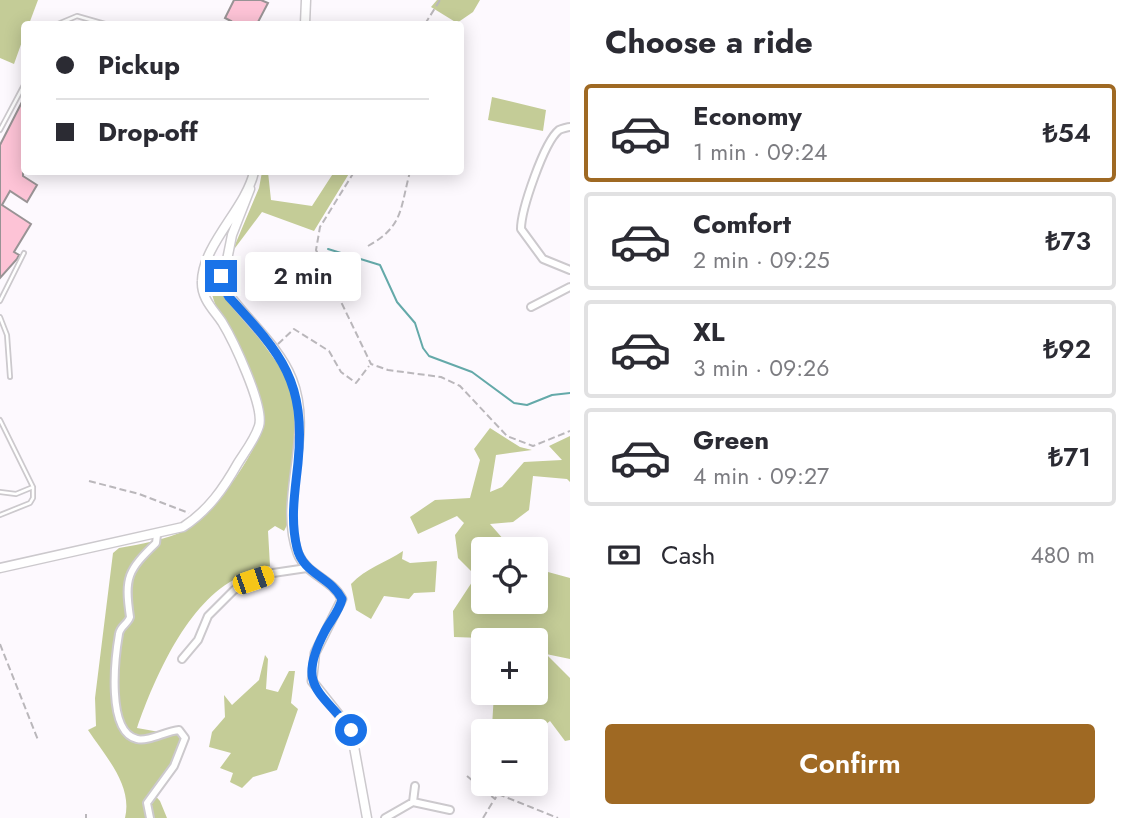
<!DOCTYPE html>
<html lang="en">
<head>
<meta charset="utf-8">
<style>
	body { margin:0; font-family:Jost,sans-serif; background:#f7f7f7; color:#2b2b33; height:100vh; display:flex; flex-direction:column; font-size:26px; white-space:nowrap }
	* { box-sizing:border-box; margin:0 }
	p { font-size:23px; color:#7c7c81 }
	.icon { flex:none; width:38px; height:38px; fill:none; stroke:currentColor; stroke-width:2; stroke-linecap:round; stroke-linejoin:round }
	.map { position:relative; flex:1; overflow:hidden }
	.side { display:flex; flex-direction:column; background:#fff; width:560px }
	.side>* { flex:none }
	.guide { position:absolute; left:21px; top:21px; width:443px; height:154px; border-radius:7px; box-shadow:0 4px 18px #0003; display:grid; align-content:center; height:154px; padding:0 35px; background:#fff }
	.controls { position:absolute; left:471px; top:537px; display:grid; gap:14px }
	.controls a { display:grid; place-items:center; width:77px; height:77px; border-radius:7px; background:#fff; box-shadow:0 4px 18px #0003; font-size:35px }
	.end { position:absolute; width:32px; height:32px; margin:-16px; border:9px solid #1a73e8; background:#fff; box-shadow:0 0 0 4px #fff }
	.from { border-radius:50% }
	.bubble { position:absolute; height:49px; border-radius:7px; background:#fff; box-shadow:0 4px 18px #0003; font-size:23px; font-weight:600; line-height:49px; text-align:center }
	.car { position:absolute; width:21px; height:42px; margin:-21px -10px; border-radius:9px; box-shadow:0 0 5px 2px #0007; background:linear-gradient(#f5c518 24%,#345 0 40%,#f5c518 0 76%,#345 0 86%,#f5c518 0) }
	.guide b { display:flex; align-items:center; gap:24px; height:66px; font-size:26px }
	.guide b+b { border-top:2px solid #e1e1e2 }
	.guide i { width:18px; height:18px; background:#2b2b33 }
	ul { padding:0; list-style:none }
	li { display:flex; align-items:center; gap:21px; height:98px; margin:0 14px 10px; padding:0 21px; border:4px solid #e1e1e2; border-radius:7px }
	li div { flex:1 }
	li b { display:block; font-size:26px }
	li em { font-style:normal; font-weight:600 }
	li.current { border-color:#9f6923 }
	li>.icon { width:63px; height:63px; stroke-width:1.5 }
	h2 { padding:0 35px; font-size:32px; line-height:84px }
	.pay { display:flex; align-items:center; gap:18px; height:77px; padding:0 35px; font-size:26px }
	.pay p { margin-inline-start:auto }
	.cta { display:flex; gap:14px; margin-top:auto; padding:14px 35px }
	.cta a { flex:1; height:80px; border-radius:7px; background:#9f6923; color:#fff; font-size:28px; font-weight:600; line-height:80px; text-align:center }
	main { display:flex; flex:1; min-height:0 }
	.map>svg:first-child { display:block }
	.forest { fill:#c4cc97 }
	.lines { fill:none; stroke-linecap:round; stroke-linejoin:round }
	.stream { stroke:#64a9a9; stroke-width:2 }
	.building { fill:#fdc3d6; stroke:#999395; stroke-width:2 }
	.service-casing { stroke:#ccc9cd; stroke-width:6 }
	.minor-casing { stroke:#ccc9cd; stroke-width:10 }
	.tertiary-casing { stroke:#ccc9cd; stroke-width:11 }
	.path { stroke:#bab7bb; stroke-width:2; stroke-dasharray:7 3.5; stroke-linecap:butt }
	.service { stroke:#fff; stroke-width:2.5 }
	.minor { stroke:#fff; stroke-width:6 }
	.tertiary { stroke:#fff; stroke-width:8 }
	.route { stroke:#1a73e8; stroke-width:9 }
</style>
</head>
<body>
<main>
<div class="map">
<svg width="570" height="818" viewBox="0 0 570 818">
	<rect width="100%" height="100%" fill="#fdf9fe"/>
	<path class="forest" d="M0,0H38L29,24H24V36L14,64L0,58Z
		M437,0H480L473,12L457,23L431,7Z
		M492,97L546,110L543,131L488,120Z
		M262,172H268L271,200L312,206L334,172H350L314,231L262,212L232,252L259,188Z
		M211,286L218,288L242,315L289,379L297,418L287,525L284,531L275,526L268,531L270,566C260,570 249,573 239,577C187,602 155,677 137,728L182,736C181,757 164,774 151,791L160,801L167,818H125C133,785 105,756 88,730L96,726L95,698L113,553L119,548C141,544 165,540 186,530C212,515 271,439 263,408C256,379 209,306 211,286Z
		M490,428L520,447L532,450L496,455L490,492L502,487L524,462L562,460L549,446L570,436V482L567,479L533,476L529,510L513,522L490,524L512,549L483,550V602H536V576L544,581L548,572L570,578V659L546,654L570,678V740L565,741L550,721L536,732L524,724L523,731L492,727L494,693H536V640L454,637L453,611L476,576L458,558L455,535L464,523L457,516L418,534L410,517L435,500L470,498L480,460L474,449Z
		M403,551L402,559L410,563L437,561L435,592L414,593L409,599L384,596L371,619L356,610L351,584C366,568 385,563 403,551Z
		M265,655L268,659L266,689L278,692L289,671H295L291,703L298,709L277,770L253,777L242,788L230,782L233,773L220,768L231,753L209,747L212,732L225,717L224,695L232,705L259,680Z"/>
	<g class="lines">
		<path class="stream" d="M328,249L380,265L397,302L415,323L423,348L429,356L472,372L514,403L527,405L552,395L570,393"/>
	</g>
	<path class="building" d="M234,0H261L268,3L257,24H229L231,21L225,18Z
		M24,98L23,176L37,185L27,202L10,191L2,205L31,224L14,252L19,255L17,259L0,278V145Z"/>
	<g class="lines">
		<g class="service-casing">
			<path id="service" d="M58,24L77,16L105,24
				M0,130L24,85
				M0,301L24,253
				M0,317L7,335L10,377
				M0,420L33,487V498L30,503L0,515
				M0,492L16,494L33,487"/>
		</g>
		<g class="minor-casing">
			<path id="minor" d="M570,127C568,127 561,129 559,130C544,142 521,210 521,229L543,259L570,270
				M531,307L570,287
				M182,659L198,640L208,616L234,590L273,573L307,568
				M413,802L450,810
				M150,818L147,803L174,766L185,738L179,730C166,731 148,742 137,739C106,732 115,657 119,634C120,626 128,624 130,617C124,577 128,570 156,543L157,535
				M385,818L413,802L415,786"/>
		</g>
		<g class="tertiary-casing">
			<path id="tertiary" d="M305,24L306,0
				M250,189L232,235L222,285C243,317 278,344 292,379C315,436 277,498 298,554C307,575 332,579 342,599L315,653L312,681L351,730L367,818
				M0,568L183,527C208,511 224,488 238,463C245,452 255,439 259,426C265,407 233,340 222,322C213,309 201,298 202,281C203,244 246,208 254,172"/>
		</g>
		<path class="path" d="M425,24L440,0
			M354,172L320,227L316,250L371,364L388,370L441,377L460,386L507,436L533,446L570,431
			M368,246C404,226 400,208 410,172
			M278,344L294,329L329,351L341,372L356,383L369,366
			M89,481L139,494L189,513
			M0,644L38,740
			M467,776L495,799L498,794L558,818
			M86,814V818
			M483,818L494,800"/>
		<use href="#service" class="service"/>
		<use href="#minor" class="minor"/>
		<use href="#tertiary" class="tertiary"/>
	</g>
	<g class="lines">
		<path class="route" d="M221,276L222,285L229,297C282,355 306,381 298,463C295,492 290,519 297,548C303,574 331,577 342,599C339,612 329,622 324,633C296,687 321,691 351,730"/>
	</g>
</svg>
<div class="controls">
<a><svg class="icon" aria-label="locate" viewBox="0 0 24 24"><circle cx="12" cy="12" r="6"/><path d="M12 2v4M12 18v4M2 12h4M18 12h4"/></svg></a>
<a>+</a>
<a>−</a>
</div>
<i class="end from" style="left:351px;top:730px"></i>
<i class="end" style="left:221px;top:276px"></i>
<div class="bubble" style="left:245px;top:252px;width:116px">2 min</div>
<i class="car" style="left:253px;top:580px;rotate:71deg"></i>
<div class="guide">
<b><i class="from"></i>Pickup</b>
<b><i></i>Drop-off</b>
</div>
</div>
<section class="side">
<h2>Choose a ride</h2>
<ul>
<li class="current"><svg class="icon" aria-label="car" viewBox="0 0 24 24"><path d="M5 17H2v-5l4-1 3-4h7l3 4 3 1v5h-3M9 17h6M6 11h13"/><circle cx="7" cy="17" r="2"/><circle cx="17" cy="17" r="2"/></svg><div><b>Economy</b><p>1 min · 09:24</p></div><em>₺54</em></li>
<li><svg class="icon" aria-label="car" viewBox="0 0 24 24"><path d="M5 17H2v-5l4-1 3-4h7l3 4 3 1v5h-3M9 17h6M6 11h13"/><circle cx="7" cy="17" r="2"/><circle cx="17" cy="17" r="2"/></svg><div><b>Comfort</b><p>2 min · 09:25</p></div><em>₺73</em></li>
<li><svg class="icon" aria-label="car" viewBox="0 0 24 24"><path d="M5 17H2v-5l4-1 3-4h7l3 4 3 1v5h-3M9 17h6M6 11h13"/><circle cx="7" cy="17" r="2"/><circle cx="17" cy="17" r="2"/></svg><div><b>XL</b><p>3 min · 09:26</p></div><em>₺92</em></li>
<li><svg class="icon" aria-label="car" viewBox="0 0 24 24"><path d="M5 17H2v-5l4-1 3-4h7l3 4 3 1v5h-3M9 17h6M6 11h13"/><circle cx="7" cy="17" r="2"/><circle cx="17" cy="17" r="2"/></svg><div><b>Green</b><p>4 min · 09:27</p></div><em>₺71</em></li>
</ul>
<div class="pay"><svg class="icon" aria-label="cash" viewBox="0 0 24 24"><path d="M3 7h18v10H3z"/><circle cx="12" cy="12" r="2"/></svg>Cash<p>480 m</p></div>
<div class="cta"><a>Confirm</a></div>
</section>
</main>
</body>
</html>
